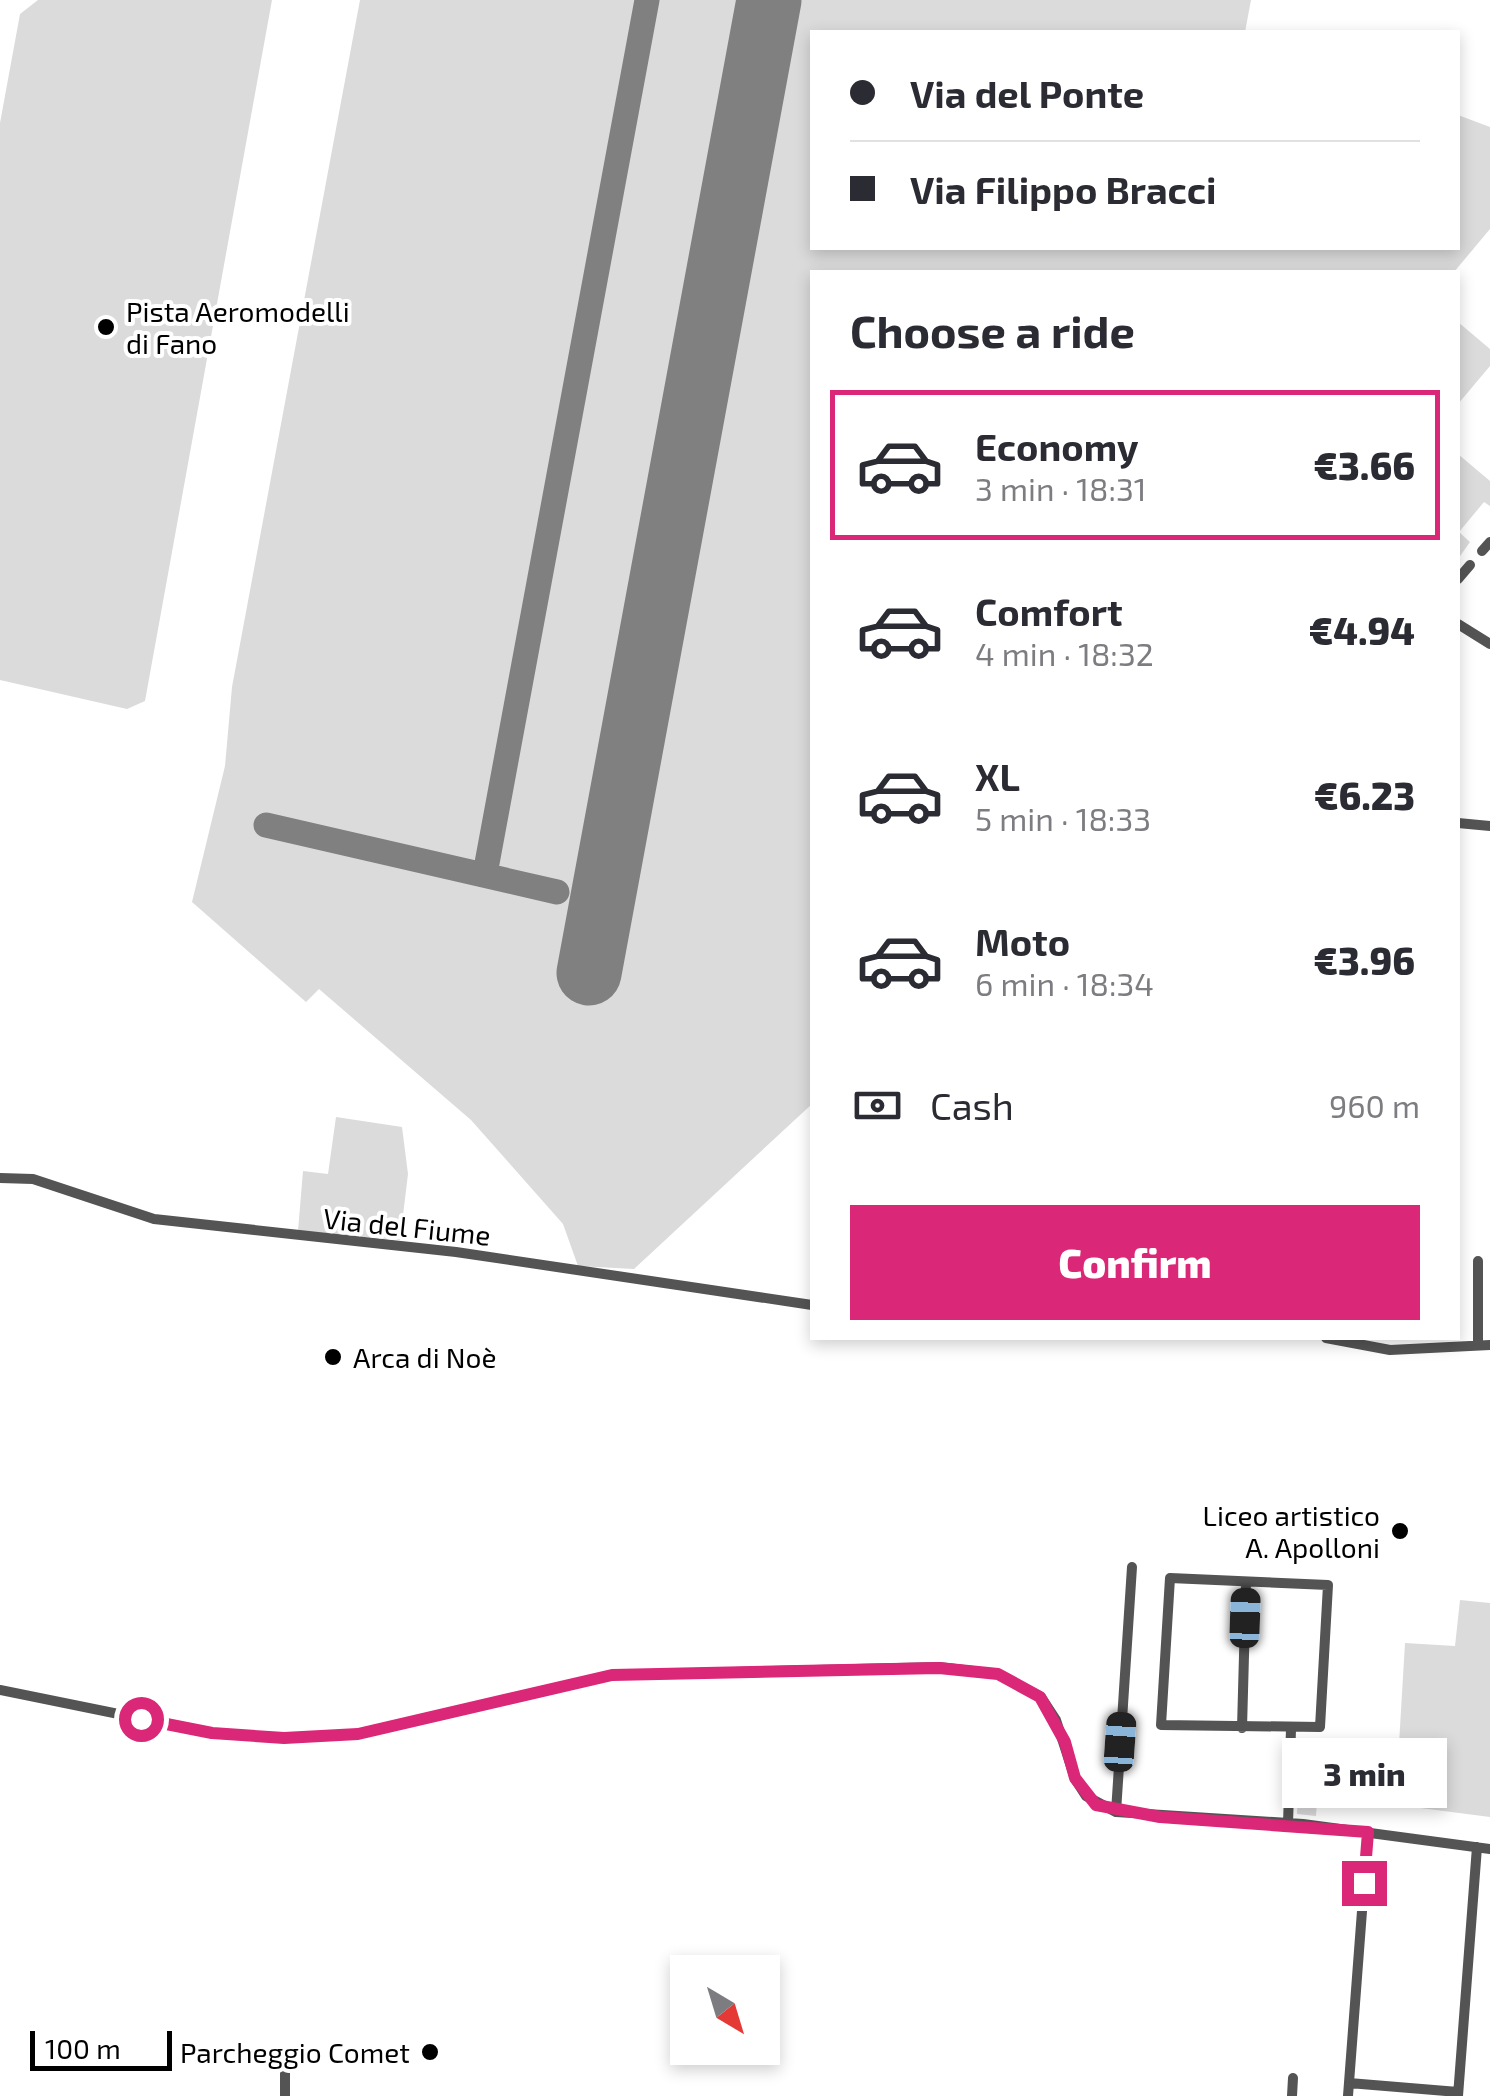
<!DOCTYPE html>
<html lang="en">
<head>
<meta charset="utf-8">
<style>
	body { margin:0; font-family:"Exo 2",sans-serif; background:#f7f7f7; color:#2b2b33; height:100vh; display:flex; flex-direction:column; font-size:38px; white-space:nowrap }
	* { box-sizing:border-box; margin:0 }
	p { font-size:32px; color:#7c7c81 }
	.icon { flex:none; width:55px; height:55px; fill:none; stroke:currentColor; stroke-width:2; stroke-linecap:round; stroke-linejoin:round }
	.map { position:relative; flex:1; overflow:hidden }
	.sheet { position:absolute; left:810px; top:270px; width:650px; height:1070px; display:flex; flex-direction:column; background:#fff; border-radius:0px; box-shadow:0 5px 15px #0003 }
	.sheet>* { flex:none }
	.hud { position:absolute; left:810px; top:30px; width:650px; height:220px; border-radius:0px; box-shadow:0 5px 15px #0003; display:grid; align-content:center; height:220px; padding:0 40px; background:#fff }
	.needle { width:65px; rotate:142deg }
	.tools { position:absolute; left:670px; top:1955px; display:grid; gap:20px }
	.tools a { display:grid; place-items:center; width:110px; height:110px; border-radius:0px; background:#fff; box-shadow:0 5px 15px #0003; font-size:50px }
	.scale { position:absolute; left:30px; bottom:25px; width:142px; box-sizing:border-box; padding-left:10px; border:5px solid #000; border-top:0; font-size:28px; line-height:35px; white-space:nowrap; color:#000; -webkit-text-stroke:8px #fff; paint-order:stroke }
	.end { position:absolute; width:45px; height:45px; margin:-22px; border:12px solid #db2777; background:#fff; box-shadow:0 0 0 5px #fff }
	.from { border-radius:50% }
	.bubble { position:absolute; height:70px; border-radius:0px; background:#fff; box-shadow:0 5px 15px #0003; font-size:32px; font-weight:800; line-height:70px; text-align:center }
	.car { position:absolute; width:30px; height:60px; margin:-30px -15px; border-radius:12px; box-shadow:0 0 8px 2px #0007; background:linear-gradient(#222 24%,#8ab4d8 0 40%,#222 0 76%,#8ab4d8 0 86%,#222 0) }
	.hud b { display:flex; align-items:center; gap:35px; height:95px; font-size:38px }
	.hud b+b { border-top:2px solid #e1e1e2 }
	.hud i { width:25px; height:25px; background:#2b2b33 }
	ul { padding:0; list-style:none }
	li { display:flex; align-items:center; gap:30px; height:150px; margin:0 20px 15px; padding:0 20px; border:5px solid transparent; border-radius:0px }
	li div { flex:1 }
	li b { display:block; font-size:38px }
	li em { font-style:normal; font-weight:800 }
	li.selected { border-color:#db2777 }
	li>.icon { width:90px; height:90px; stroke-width:1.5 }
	h2 { padding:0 40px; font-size:45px; line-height:120px }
	.pay { display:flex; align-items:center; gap:25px; height:110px; padding:0 40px; font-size:38px }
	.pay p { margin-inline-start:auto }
	.primary-button { display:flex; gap:20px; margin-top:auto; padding:20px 40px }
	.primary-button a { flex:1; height:115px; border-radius:0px; background:#db2777; color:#fff; font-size:40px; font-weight:800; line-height:115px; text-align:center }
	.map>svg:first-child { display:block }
	.green { fill:#dbdbdb }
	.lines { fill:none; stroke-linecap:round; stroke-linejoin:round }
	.taxiway { stroke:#808080; stroke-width:25 }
	.runway { stroke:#808080; stroke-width:65 }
	.minor { stroke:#545454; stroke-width:10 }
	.route { stroke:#db2777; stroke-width:12 }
	.poi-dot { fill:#000; stroke:#fff; stroke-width:4 }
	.labels { text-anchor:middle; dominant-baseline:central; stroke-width:8; stroke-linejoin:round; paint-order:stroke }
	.poi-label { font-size:28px; fill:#000; stroke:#fff; text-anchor:start }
	.street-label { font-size:28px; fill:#000; stroke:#fff }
</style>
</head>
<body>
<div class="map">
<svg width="1490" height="2096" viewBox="0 0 1490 2096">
	<rect width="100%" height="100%" fill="#fff"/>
	<path class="green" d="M38,0H272L145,701L127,709L0,680V123L20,14Z
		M360,0H1251L1245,32H812V248H1458V115L1490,127V229L1454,272H812V1104L634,1269L578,1266L563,1224L471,1120L319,989L306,1002L192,902L225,766L232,687Z
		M1458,322L1490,349V366L1458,404Z
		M1458,454L1490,481V506L1484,502L1459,532L1470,542L1458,559Z
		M336,1117L402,1127L408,1174L400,1240L298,1231L303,1171L328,1174Z
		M1460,1600L1490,1603V1817L1405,1806L1408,1745L1399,1744L1405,1643L1455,1646Z
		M1300,1758H1320L1316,1816L1297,1814Z"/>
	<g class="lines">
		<path class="taxiway" d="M266,825L557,892
			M485,874L647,0"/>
		<path class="runway" d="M589,973L769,0"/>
		<path class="minor" d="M1482,551L1490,542
			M1458,579L1470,565
			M1458,624L1490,644
			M1458,823L1490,826
			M0,1178L33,1179L154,1219L456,1252L812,1305
			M1478,1261V1345
			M1326,1338L1390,1350L1490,1345
			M1170,1578L1328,1585L1320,1727L1161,1725Z
			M0,1690L212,1733L284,1738L358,1734L612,1675L939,1667L998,1674L1041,1697L1056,1720L1075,1779L1086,1796L1116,1812L1303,1824L1490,1849
			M1242,1728L1246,1582
			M1116,1812L1132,1567
			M1288,1824L1291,1729
			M285,2058V2096
			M1349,2083L1458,2092
			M1292,2096L1293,2078
			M1348,2096L1368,1832
			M1458,2096L1477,1847"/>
	</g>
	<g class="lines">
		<path class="route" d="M141,1719L212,1733L284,1738L358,1734L612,1675L939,1668L998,1674L1040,1697L1065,1742L1075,1778L1096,1805L1160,1817L1368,1832L1364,1883"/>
	</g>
	<g class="poi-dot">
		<circle cx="106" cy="327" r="10"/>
		<circle cx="333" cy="1357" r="10"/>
		<circle cx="1400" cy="1531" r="10"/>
		<circle cx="430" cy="2052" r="10"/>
	</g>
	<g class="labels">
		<g class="poi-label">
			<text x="126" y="311">Pista Aeromodelli<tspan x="126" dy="32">di Fano</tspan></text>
			<text x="353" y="1357">Arca di Noè</text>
			<text x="1380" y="1515" text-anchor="end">Liceo artistico<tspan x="1380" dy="32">A. Apolloni</tspan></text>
			<text x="410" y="2052" text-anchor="end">Parcheggio Comet</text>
		</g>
		<g class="street-label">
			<text transform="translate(407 1226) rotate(6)">Via del Fiume</text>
		</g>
	</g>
</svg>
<div class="tools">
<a><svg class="needle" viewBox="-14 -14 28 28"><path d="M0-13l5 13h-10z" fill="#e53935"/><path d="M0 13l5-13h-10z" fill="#7c7c81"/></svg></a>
</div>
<div class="scale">100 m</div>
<i class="end from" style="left:141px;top:1719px"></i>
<i class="end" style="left:1364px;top:1883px"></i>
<div class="bubble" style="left:1282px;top:1738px;width:165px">3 min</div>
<i class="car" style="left:1245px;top:1618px;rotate:2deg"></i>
<i class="car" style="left:1120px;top:1742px;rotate:4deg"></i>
<div class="hud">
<b><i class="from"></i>Via del Ponte</b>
<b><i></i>Via Filippo Bracci</b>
</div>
<section class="sheet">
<h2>Choose a ride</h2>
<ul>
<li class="selected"><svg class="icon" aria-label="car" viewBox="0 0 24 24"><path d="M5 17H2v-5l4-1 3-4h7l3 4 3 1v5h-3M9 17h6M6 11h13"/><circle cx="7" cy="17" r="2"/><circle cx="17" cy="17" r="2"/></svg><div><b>Economy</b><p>3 min · 18:31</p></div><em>€3.66</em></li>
<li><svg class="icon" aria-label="car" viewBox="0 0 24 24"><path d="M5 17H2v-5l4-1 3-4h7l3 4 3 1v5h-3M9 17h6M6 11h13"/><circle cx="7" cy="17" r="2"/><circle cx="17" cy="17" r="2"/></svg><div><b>Comfort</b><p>4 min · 18:32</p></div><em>€4.94</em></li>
<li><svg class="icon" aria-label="car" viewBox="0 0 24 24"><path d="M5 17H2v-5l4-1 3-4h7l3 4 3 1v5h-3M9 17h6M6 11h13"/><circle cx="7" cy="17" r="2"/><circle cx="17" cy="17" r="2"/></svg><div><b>XL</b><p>5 min · 18:33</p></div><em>€6.23</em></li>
<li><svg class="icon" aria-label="car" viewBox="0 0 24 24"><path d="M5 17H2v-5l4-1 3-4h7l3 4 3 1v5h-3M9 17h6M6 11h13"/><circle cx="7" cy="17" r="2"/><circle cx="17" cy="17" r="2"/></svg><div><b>Moto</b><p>6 min · 18:34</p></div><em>€3.96</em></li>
</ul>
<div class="pay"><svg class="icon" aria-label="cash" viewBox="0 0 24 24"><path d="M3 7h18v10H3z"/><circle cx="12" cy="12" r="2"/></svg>Cash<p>960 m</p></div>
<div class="primary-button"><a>Confirm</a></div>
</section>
</div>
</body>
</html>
